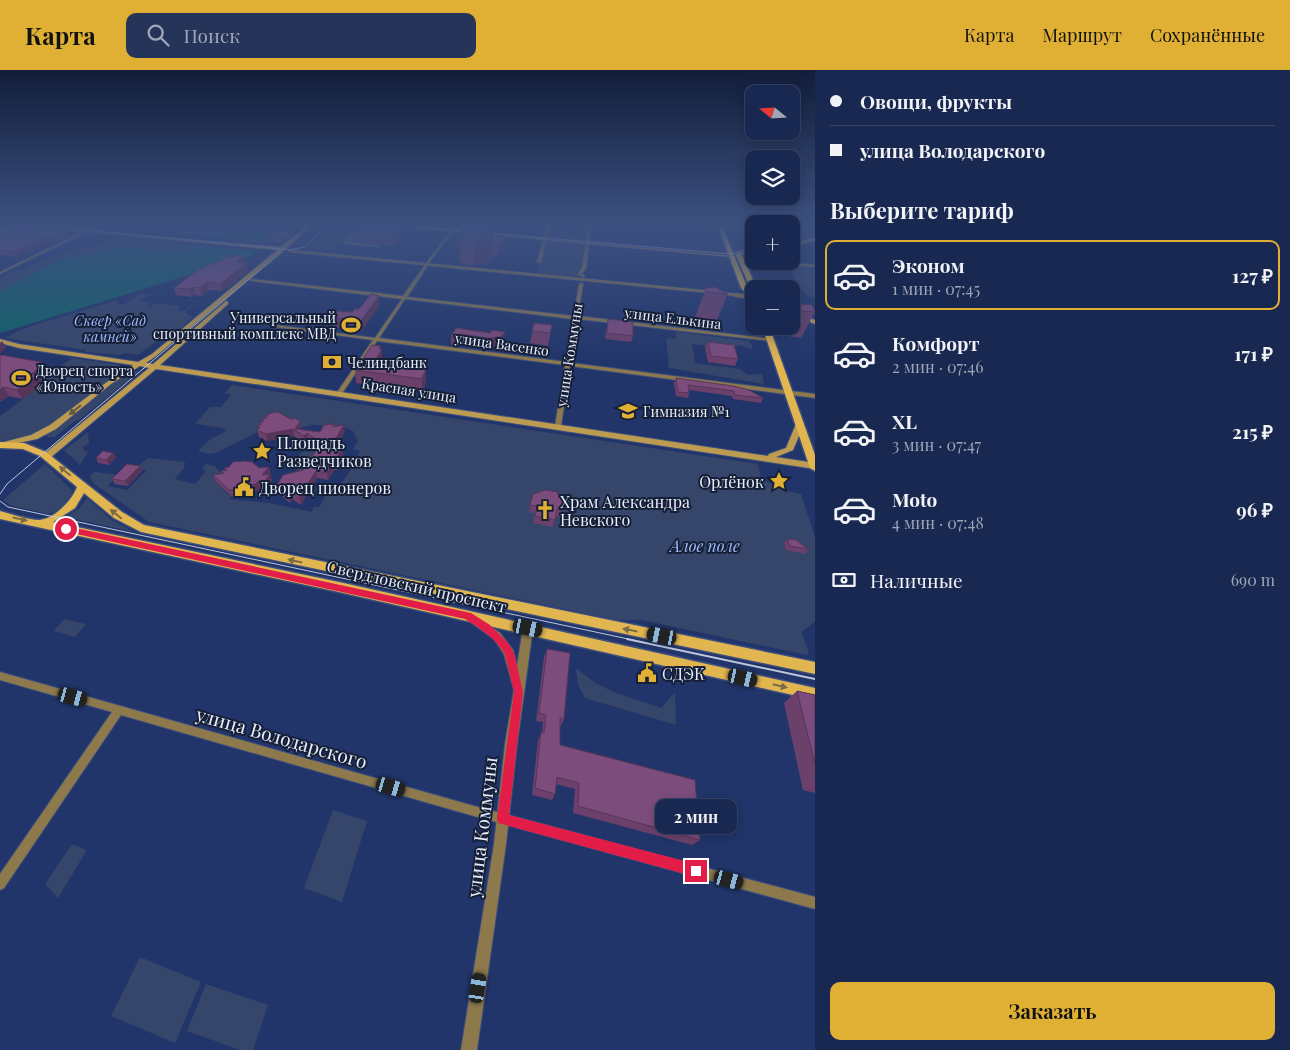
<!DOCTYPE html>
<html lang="ru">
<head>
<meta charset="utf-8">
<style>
	body { margin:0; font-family:"Playfair Display",serif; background:#26345a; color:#f1f3f6; height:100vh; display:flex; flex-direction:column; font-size:19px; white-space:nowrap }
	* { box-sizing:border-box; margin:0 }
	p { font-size:16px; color:#9fa6b7 }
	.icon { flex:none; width:28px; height:28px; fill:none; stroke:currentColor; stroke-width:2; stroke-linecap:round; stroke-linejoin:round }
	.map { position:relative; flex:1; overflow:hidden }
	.side { display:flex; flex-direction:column; background:#192850; width:475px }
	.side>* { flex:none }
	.hud { display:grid; align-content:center; height:110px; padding:0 15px; background:#192850 }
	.needle { width:32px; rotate:288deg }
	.fabs { position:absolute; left:745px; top:15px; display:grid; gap:10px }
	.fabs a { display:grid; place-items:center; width:55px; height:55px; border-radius:10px; background:#192850; box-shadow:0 2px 12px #0003,0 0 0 1px #374467; font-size:25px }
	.end { position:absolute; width:22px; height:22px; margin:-11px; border:6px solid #e11d48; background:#fff; box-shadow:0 0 0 2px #fff }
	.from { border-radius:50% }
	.bubble { position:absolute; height:35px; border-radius:10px; background:#192850; box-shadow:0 2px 12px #0003,0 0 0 1px #374467; font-size:16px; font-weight:700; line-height:35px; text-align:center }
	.car { position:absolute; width:15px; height:30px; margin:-15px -8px; border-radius:6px; box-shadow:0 0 4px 1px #0007; background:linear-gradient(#222 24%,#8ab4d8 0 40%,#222 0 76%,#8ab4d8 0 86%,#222 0) }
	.hud b { display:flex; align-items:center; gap:18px; height:48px; font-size:19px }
	.hud b+b { border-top:1px solid #374467 }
	.hud i { width:12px; height:12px; background:#f1f3f6 }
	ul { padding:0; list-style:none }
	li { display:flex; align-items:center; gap:15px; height:70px; margin:0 10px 8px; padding:0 5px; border:2px solid transparent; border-radius:10px }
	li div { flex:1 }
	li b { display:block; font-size:19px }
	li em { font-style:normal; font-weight:700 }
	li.selected { border-color:#e0b034 }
	li>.icon { width:45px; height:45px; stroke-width:1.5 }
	h2 { padding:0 15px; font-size:22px; line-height:60px }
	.pay { display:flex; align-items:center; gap:12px; height:55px; padding:0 15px; font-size:19px }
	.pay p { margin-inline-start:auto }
	.action { display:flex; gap:10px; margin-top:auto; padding:10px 15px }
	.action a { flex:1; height:58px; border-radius:10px; background:#e0b034; color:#111; font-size:20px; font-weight:700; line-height:58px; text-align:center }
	header { display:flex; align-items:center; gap:30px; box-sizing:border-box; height:70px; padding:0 25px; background:#e0b034; color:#111 }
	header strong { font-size:24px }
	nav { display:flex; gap:28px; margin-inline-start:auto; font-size:18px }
	.search { width:350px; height:45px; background:#26345a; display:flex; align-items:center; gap:12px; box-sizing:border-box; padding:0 18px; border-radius:10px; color:#9fa6b7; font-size:19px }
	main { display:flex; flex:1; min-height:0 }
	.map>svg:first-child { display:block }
	.green { fill:#36456a }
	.water { fill:#12626a }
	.pier { fill:#21356a }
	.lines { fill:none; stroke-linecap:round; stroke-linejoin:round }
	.pedestrian-far1-casing { stroke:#3d4f7e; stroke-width:4 }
	.pedestrian-casing { stroke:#3d4f7e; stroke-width:5.5 }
	.minor-casing { stroke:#3d4f7e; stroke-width:2 }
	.tertiary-casing { stroke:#3d4f7e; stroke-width:2 }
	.secondary-casing { stroke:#3d4f7e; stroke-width:2 }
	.primary-casing { stroke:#3d4f7e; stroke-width:3 }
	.pedestrian-far1 { stroke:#8d794b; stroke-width:2.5 }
	.pedestrian { stroke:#8d794b; stroke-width:4 }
	.minor { fill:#8d794b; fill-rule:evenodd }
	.tertiary { fill:#8d794b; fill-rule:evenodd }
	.secondary { fill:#bd9b50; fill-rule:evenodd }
	.primary { fill:#e1b651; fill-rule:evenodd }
	.tram-far1 { stroke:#bdc6db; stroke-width:1 }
	.tram { stroke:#bdc6db; stroke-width:2 }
	.wall { fill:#6b416c }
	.shaded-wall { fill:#573558 }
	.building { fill:#7c4c7d; stroke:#573558 }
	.oneway { fill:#615742 }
	.oneway2 { fill:#7b6a44 }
	.route { fill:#e11d48 }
	.labels { text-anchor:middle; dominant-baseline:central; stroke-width:4; stroke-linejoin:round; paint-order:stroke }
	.far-poi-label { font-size:14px; fill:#e7edfa; stroke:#151f37; text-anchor:start }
	.far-street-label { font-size:14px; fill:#e7edfa; stroke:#151f37 }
	.far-park-label { font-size:14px; font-style:italic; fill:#a1bdfd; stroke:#151f37 }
	.poi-label { font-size:16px; fill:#e7edfa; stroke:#151f37; text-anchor:start }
	.park-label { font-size:16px; font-style:italic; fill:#a1bdfd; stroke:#151f37 }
	.street-label { font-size:16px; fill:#e7edfa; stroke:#151f37 }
	.near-street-label { font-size:19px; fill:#e7edfa; stroke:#151f37 }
</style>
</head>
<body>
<header>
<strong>Карта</strong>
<div class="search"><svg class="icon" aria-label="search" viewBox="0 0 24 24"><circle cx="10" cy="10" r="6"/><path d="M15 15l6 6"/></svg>Поиск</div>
<nav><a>Карта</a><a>Маршрут</a><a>Сохранённые</a></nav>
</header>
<main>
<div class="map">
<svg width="815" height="980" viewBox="0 0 815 980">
	<rect width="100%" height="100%" fill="#21356a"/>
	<path class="green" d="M331,156H360L334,181L305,178Z
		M551,156H587L579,207L537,203Z
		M114,165L192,173L184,178L170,181L119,176L83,185L63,188L0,221V208L16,200H22L47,188L101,173Z
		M788,195L815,197V228C801,226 794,207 788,195Z
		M140,224L162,226H148L140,231L153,233L147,237L148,238L155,233L181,236L176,240L183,241L196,232L185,229L202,232H197L185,242L193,247L179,259L166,264L138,285L126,283L119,285L86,282L85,280L5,268L22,259L117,230V234L123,235Z
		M676,262L750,271L753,279L739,275L734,277V279L692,274L695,293L740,299L748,305L762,304L764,314L669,298L666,268L676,269Z
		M65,287L120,295L124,298L46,358L31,365L0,371V346L39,317H48L51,315L36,312L71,289Z
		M133,301L138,302L79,350H76L55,367H45L115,312Z
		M232,315L758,394L761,408L782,420L801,424L815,467V552L801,562L809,582L807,585L641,550H618L149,452L93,413L90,406L95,402L117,405L108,416L127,420L146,401L137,397L148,388L185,392L184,398L175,409L195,414L206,401L202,399L205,394L215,396L220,402L227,400L216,412L231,427L229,429L270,433L312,442L313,437H319L327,423C346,415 351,397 360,381L353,379L358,371L353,361L344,357L313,355L302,357L283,347L267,349L256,363L215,383L208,384L198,381L209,370L226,361L223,358L195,354L210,337H221L231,325L225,323Z
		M88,362L89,374L83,376V379L88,382L80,395L64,380Z
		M305,381L318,382L304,404L292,397L301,383Z
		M45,394L72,420C72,433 60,439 49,444L12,436L3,430Z
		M87,428L110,449L134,462L66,447L80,438Z
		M64,549L86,554L75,567L54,561Z
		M576,598L595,613L616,623L661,638L675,622L676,655L585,628L578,614Z
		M333,740L367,751L342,832L304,818Z
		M72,774L87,780L58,828L45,814Z
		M140,887L201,912L175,973L111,946Z
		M206,914L268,935L253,980H240L187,961Z"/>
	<path class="water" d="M154,156H271L268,166L251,180L257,181L251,186L0,263V221L63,188L84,185L119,176L170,181L180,180L190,175L214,177L227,168L156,160L157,158L149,159Z"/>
	<path class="pier" d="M226,169L264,173L257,178L259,179L257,181L214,177Z"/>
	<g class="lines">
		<g class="pedestrian-far1-casing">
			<path id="pedestrian-far1" d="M290,181L711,222
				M421,203L434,184
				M720,223L743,226"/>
		</g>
		<g class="pedestrian-casing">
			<path id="pedestrian" d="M736,225L743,226"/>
		</g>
		<g class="minor-casing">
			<path id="minor" d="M361,156H365L348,172L378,175L379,177L344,174V172Z
				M547,156H551L541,192L539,193L537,192Z
				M588,156H592L586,198L582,204L585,206L583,207L578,204L582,198Z
				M695,156H707L723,158L721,159Z
				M92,157L95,158L0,204V202Z
				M451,159L454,160L435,185H433Z
				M779,192L815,195V197L778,194Z
				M420,202L423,203L407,227L574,246L579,214L581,213L583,214L578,246L772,269V270L770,271L578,249L571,293L815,324V328L570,296L561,356L558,358L555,356L565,295L377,271L341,325L339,326L336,324L373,270L275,257L273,256L275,255L375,268L402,229L252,211L250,210L252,209L403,226ZM405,229L573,249L566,292L379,268Z
				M0,602L474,736L815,827V839L474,746L121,645L4,818L0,820V804L112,642L0,610Z"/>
		</g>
		<g class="tertiary-casing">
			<path id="tertiary" d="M455,156H459L457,160L454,159Z
				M472,544L500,563L513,580L517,596L523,558L525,555L528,554L531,555L533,558L517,674L506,774L477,980H461L494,774L505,674L514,620L504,584L494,569L469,551L467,548L469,545Z"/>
		</g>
		<g class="secondary-casing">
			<path id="secondary" d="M32,156L280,177L307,156H311L285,180L156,286L146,293L153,294L226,231L228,232V234L160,295L768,386L769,384L786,378L796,354L800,352L804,354L793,380L776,387L815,393V399L156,299L50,388H44V384L149,298L140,296L111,314L56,359L37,369L0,377V373L31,365L50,355L107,312L133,295L19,278L0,273V269L19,274L138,292L152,284L277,180L34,157Z
				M398,156H413L733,186L731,187L400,157Z
				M815,169V171L791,176V174Z
				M754,177V179L737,183L735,182Z
				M791,241L815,250V254L791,245Z"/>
		</g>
		<g class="primary-casing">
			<path id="primary" d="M11,156H17L0,164V160Z
				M718,156H722L747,217L754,225V231L741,218Z
				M739,183L742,185L757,219H754V221L751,219L736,185Z
				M762,256H769L815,385V401L810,398Z
				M0,372L24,373L46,382L122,442L144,455L815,592V604L141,462L114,448L84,423L75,438L53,452L339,512L815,618V630L339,522L0,449V441C11,444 29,450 39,450C55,449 72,430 77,417L40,386L23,379L0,378Z"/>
		</g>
		<use href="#pedestrian-far1" class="pedestrian-far1"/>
		<use href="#pedestrian" class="pedestrian"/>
		<use href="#minor" class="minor"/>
		<use href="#tertiary" class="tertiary"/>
		<use href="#secondary" class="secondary"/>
		<use href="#primary" class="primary"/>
		<path class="tram-far1" d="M50,156L290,180L304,177L328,156
			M410,156L719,183L739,184L754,182
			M791,174L815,168
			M0,424L7,414L280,183L278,179L270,177
			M0,431L8,437L633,570"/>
		<path class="tram" d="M627,569L815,609"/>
	</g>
	<path class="wall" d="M485,156H511L510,158Z
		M401,157V167L393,176L355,171L354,161Z
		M460,160L493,167L502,177L497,187L491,186L490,192L473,195L461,194V191H458Z
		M0,163L71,165L61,170H54L17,187L0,185Z
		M291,166L282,173L271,172L270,167Z
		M243,186L245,193L249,201L222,221L209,220L202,226L195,225L192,227L176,225L174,218L205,198V196Z
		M706,218L728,224L713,259L694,257L693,252Z
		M379,226V236L361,261L333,257L332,247L352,242L359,239Z
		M799,234L815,242L801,268L788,266L786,259L787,256H791V248Z
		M608,249L633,266L631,272L605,269L607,255Z
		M534,253L552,255L548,276L530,273Z
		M456,258L491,263L505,262L503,270L499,275L489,277L459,273L458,276L451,275V267Z
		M708,272L738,289L735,296L708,292L705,278Z
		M381,276L382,293L426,299V312L422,322L356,313L355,300Z
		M0,286L43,294L50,303L41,309L43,314L22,329L9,326L1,331H0Z
		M676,308L763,328L761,333L733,329L732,326L689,320V323L688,328L676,326L674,313Z
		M267,344L300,351L301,359H300L320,362L335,354V356L345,362L336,377L343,385L340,391V395L337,400H334L328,410L317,408L301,435L292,429L290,433L283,427L282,423L278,422L277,415L303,400L318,378L308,370L305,374L294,366L267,371L259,367L257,360L259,358L258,355L260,354V352L263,351L262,349H265V346H267Z
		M113,383L116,387L109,395L98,393L96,388Z
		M269,397L272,411L265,419L260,418L258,421L245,423L242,427H232L216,412L213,405L222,404L221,401L225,400L224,398H259Z
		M142,401L128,416L115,414L112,409Z
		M533,424H557L562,441L560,447L555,446L553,457L533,453L535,443L529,442Z
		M788,469L808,479L805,484L786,480L784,473Z
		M547,579L564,649L560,657V656V675L700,770L692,775L573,743L575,719L556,714L555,724L552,730L532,725L538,670L542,662L543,652L536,651L544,587Z
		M797,621L815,625V723L803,720L784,633Z"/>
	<path class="shaded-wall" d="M401,157V167L393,176V166Z
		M460,160H465L463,163L461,191H458Z
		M69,161L71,165L61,170L59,165Z
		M290,161L291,166L282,173L281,168Z
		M494,161L490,192L473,195L476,164Z
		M52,165L54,170L17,187L14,182Z
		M504,166L502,177L497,187L499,176Z
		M243,186L245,193L236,192Z
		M247,193L249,201L222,221L220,214Z
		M207,212L209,220L202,226L200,218Z
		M193,217L195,225L192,227L190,219Z
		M379,226V236L361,261L360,252Z
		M505,262L503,270L499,275L489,277V268Z
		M460,264L459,273L458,276V268Z
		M2,271L6,277L0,284V273Z
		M381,276L383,292L375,303L374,292Z
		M42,292L44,295L45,294L50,303L41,309L43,314L22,329L17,320L31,304L39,293Z
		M426,299V312L422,322V309Z
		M3,317L9,326L1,331L0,329V320Z
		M300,351L301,359L298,363L295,359Z
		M344,355L345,362L331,383V376Z
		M293,359L294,366L267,371L266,364Z
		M307,363L308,370L305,374L304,366Z
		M342,378L343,385L340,391V395L337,400L336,393L337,387Z
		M113,383L116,387L109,395L106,390Z
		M333,393L334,400L328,410L327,403Z
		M140,396L142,401L128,416L125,411Z
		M269,397L270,404L267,409L270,404L272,411L265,419L262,405Z
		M316,401L317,408L301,435L299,428Z
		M258,411L260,418L258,421L245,423L242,427L240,420L243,416Z
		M291,422L292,429L290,433L288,425Z"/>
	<path class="building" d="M24,156L69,161L59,165H52L14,182L0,180V163L14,157Z
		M359,156H389L401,157L393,166L354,161Z
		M464,156H483L494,161L476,164L463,163L465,160H460Z
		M278,160L290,161L281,168L270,167Z
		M494,165L504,166L499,176H492Z
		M235,185L243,186L236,192L247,193L220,214L207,212L200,218L193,217L190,219L174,218L199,199L206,198L205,196Z
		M715,217L728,224L707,222L706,218Z
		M371,224L379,226L360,252L332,247L338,241L352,242L355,239H359Z
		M799,234L812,235L815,242L802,241Z
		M608,249L633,252V266L607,263Z
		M534,253L552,255L550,263L532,261Z
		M456,258L491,263V260L505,262L500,267L489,268L460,264L458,268L451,267Z
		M708,272L734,275L738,289L711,286Z
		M372,275L381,276L379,279H382L374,292L426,299L422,309L355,300Z
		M1,285L42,292L39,293L45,294L31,304L38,305L17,320L3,317L0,320V286Z
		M676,308L733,316L749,320L763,328L735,325L734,321L688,315L689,323L678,322Z
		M278,342L292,350L294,348L300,351L295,359L320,362L324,355L335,354L332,357L344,355L331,376L342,378L337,387L339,388L336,393H333L327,403L316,401L299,428L291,422L288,425L281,420L283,417L277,415L283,405L303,400L321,373L307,363L304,366L293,359L266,364L257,360L260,357L258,355L262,354L260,352L264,351L262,349L267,348L265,346H269L267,344Z
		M103,381L113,383L106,390L96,388Z
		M244,391L252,392L259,398L269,397L262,405L270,404L264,412L258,411L256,414L243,416L240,420H229L213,405L224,403L221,401L227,400L224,398L229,397L233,392Z
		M127,394L140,396L125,411L112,409Z
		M546,420L558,422L557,424L564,429L562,441L557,439L555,450L535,446L537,436L530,435L533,424Z
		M788,469L796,470L808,479L789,476Z
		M547,579L570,583L564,649L560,648V675L695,710L700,770L578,736L579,713L557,707L555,724L535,718L541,662L544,663L546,645L539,643Z
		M797,621L815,625V694Z"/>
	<defs><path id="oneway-solid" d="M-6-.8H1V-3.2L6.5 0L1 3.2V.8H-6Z" transform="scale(1.25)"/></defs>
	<use class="oneway" href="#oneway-solid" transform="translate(75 340) rotate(141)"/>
	<g class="oneway2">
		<use href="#oneway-solid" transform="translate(65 401) rotate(-140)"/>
		<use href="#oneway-solid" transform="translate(116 444) rotate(-141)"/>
		<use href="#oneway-solid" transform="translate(20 449) rotate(12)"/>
		<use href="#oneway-solid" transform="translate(295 491) rotate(-168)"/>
		<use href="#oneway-solid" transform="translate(630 560) rotate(-169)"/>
		<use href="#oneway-solid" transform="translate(780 616) rotate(13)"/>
	</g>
	<linearGradient id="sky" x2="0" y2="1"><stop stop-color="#121d3a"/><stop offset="0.53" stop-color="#3d5181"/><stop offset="1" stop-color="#3d5181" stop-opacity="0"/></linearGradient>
	<rect width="815" height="293" fill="url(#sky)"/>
	<path class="route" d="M66,456L471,543L490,555L508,573L514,583L523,622L509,745L696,794L701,796L702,801L701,805L696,807L498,753L497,749L514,622L505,584C495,568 480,558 465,549L63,461V457Z"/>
	<defs>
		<g id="stadium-bare" transform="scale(1.5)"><path d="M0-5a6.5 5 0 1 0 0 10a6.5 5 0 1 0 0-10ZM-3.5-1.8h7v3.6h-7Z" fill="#e0b034" stroke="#151f37" stroke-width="2.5" paint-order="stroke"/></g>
		<g id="bank-bare" transform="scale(1.5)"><path d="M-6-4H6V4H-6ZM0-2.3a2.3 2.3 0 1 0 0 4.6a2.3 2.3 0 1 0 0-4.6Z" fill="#e0b034" stroke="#151f37" stroke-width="2.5" paint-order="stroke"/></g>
		<g id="school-bare" transform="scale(1.5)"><path d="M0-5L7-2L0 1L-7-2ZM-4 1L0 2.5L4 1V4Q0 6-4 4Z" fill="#e0b034" stroke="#151f37" stroke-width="2.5" paint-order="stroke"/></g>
		<g id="sight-bare" transform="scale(1.5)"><path d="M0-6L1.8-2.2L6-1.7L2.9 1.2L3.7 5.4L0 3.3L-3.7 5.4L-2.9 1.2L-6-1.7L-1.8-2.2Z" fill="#e0b034" stroke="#151f37" stroke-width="2.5" paint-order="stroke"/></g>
		<g id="civic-bare" transform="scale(1.5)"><path d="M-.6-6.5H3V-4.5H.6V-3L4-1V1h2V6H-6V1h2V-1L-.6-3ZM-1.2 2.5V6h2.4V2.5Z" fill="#e0b034" stroke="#151f37" stroke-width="2.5" paint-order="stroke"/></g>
		<g id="church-bare" transform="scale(1.5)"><path d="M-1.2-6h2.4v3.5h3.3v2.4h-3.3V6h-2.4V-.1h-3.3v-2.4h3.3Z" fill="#e0b034" stroke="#151f37" stroke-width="2.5" paint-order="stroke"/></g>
	</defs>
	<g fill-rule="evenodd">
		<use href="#stadium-bare" x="351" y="255"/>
		<use href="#bank-bare" x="332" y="292"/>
		<use href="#stadium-bare" x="21" y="308"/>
		<use href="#school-bare" x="628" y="341"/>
		<use href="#sight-bare" x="262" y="381"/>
		<use href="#sight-bare" x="779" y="411"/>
		<use href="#civic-bare" x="244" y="417"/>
		<use href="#church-bare" x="545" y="440"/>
		<use href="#civic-bare" x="647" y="603"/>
	</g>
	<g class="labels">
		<g class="far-poi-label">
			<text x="336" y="247" text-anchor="end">Универсальный<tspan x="336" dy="16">спортивный комплекс МВД</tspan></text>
			<text x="347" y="292">Челиндбанк</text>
			<text x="36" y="300">Дворец спорта<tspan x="36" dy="16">«Юность»</tspan></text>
			<text x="643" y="341">Гимназия №1</text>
		</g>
		<g class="far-street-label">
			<text transform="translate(673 248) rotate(7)">улица Елькина</text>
			<text transform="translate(502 274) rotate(8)">улица Васенко</text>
			<text transform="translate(569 285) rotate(-81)">улица Коммуны</text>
			<text transform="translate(409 320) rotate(9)">Красная улица</text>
		</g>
		<g class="far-park-label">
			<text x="110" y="250">Сквер «Сад<tspan x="110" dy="16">камней»</tspan></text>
		</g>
		<g class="poi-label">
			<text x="277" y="372">Площадь<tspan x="277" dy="18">Разведчиков</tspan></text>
			<text x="764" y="411" text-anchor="end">Орлёнок</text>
			<text x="259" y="417">Дворец пионеров</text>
			<text x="560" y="431">Храм Александра<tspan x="560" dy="18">Невского</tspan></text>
			<text x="662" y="603">СДЭК</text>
		</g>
		<g class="park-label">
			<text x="705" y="475">Алое поле</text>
		</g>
		<g class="street-label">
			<text transform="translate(417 516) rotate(13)">Свердловский проспект</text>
		</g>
		<g class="near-street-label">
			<text transform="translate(282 667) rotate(16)">улица Володарского</text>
			<text transform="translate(481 757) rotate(-83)">улица Коммуны</text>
		</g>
	</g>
</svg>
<div class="fabs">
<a><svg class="needle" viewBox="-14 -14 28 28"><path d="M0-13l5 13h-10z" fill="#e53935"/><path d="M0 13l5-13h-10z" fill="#9fa6b7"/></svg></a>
<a><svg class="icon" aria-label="layers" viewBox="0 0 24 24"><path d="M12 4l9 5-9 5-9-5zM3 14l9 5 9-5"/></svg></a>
<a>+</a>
<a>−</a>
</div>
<i class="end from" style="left:66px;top:459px"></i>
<i class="end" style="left:696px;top:801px"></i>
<div class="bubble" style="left:655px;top:729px;width:82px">2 мин</div>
<i class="car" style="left:528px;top:558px;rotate:102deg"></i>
<i class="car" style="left:662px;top:566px;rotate:281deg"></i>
<i class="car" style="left:743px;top:608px;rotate:103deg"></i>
<i class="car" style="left:73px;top:627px;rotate:105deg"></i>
<i class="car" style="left:391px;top:717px;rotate:106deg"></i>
<i class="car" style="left:729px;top:810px;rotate:105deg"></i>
<i class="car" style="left:478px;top:918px;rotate:9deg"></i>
</div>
<section class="side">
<div class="hud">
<b><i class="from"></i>Овощи, фрукты</b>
<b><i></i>улица Володарского</b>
</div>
<h2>Выберите тариф</h2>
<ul>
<li class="selected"><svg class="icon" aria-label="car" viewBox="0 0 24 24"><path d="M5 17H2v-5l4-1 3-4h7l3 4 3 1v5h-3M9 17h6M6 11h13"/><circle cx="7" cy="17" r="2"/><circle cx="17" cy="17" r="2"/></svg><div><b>Эконом</b><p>1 мин · 07:45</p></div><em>127 ₽</em></li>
<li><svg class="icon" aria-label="car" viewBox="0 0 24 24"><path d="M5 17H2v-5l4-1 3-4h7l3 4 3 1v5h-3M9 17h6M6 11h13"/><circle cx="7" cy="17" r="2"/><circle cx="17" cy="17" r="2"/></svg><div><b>Комфорт</b><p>2 мин · 07:46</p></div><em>171 ₽</em></li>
<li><svg class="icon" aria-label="car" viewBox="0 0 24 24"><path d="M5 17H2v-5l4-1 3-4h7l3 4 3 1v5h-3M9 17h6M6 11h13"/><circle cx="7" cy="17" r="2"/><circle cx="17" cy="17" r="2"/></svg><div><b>XL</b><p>3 мин · 07:47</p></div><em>215 ₽</em></li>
<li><svg class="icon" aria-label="car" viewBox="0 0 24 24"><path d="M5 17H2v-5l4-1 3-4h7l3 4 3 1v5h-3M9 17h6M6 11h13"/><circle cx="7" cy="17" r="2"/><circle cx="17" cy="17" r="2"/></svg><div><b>Moto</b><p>4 мин · 07:48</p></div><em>96 ₽</em></li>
</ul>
<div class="pay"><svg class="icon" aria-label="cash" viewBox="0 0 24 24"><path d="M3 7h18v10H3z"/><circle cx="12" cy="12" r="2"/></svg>Наличные<p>690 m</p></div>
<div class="action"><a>Заказать</a></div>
</section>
</main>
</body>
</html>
